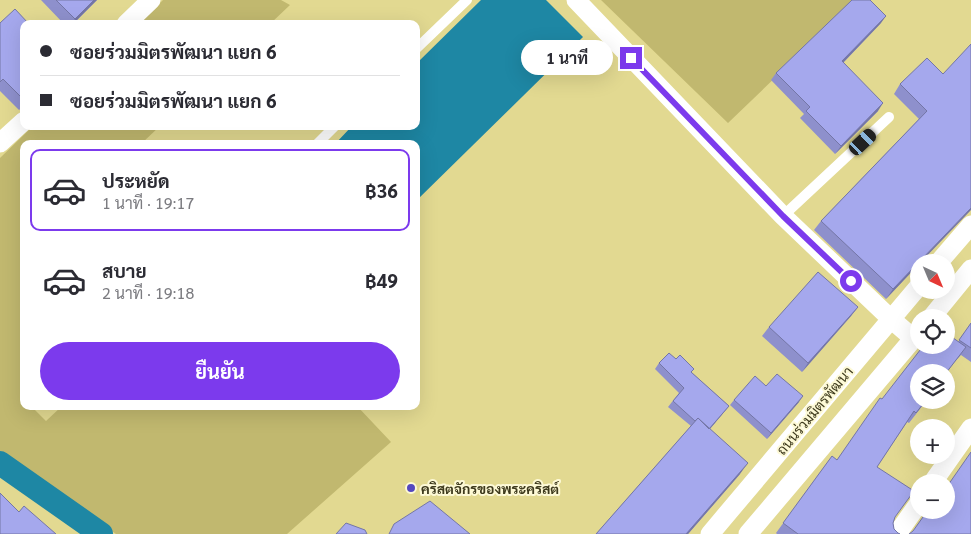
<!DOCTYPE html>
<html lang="th">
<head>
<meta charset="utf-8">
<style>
	body { margin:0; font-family:Georgia,Sarabun,serif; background:#f7f7f7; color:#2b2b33; height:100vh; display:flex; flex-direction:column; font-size:19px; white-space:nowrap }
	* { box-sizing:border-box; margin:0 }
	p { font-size:16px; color:#7c7c81 }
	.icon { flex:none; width:28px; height:28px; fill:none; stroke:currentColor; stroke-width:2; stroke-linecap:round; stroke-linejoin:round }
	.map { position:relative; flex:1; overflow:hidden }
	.panel { position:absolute; left:20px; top:140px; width:400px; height:270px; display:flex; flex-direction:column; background:#fff; border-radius:10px; box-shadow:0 5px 20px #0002 }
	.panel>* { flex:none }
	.top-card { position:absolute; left:20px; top:20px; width:400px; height:110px; border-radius:10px; box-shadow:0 5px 20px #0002; display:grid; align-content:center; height:110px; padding:0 20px; background:#fff }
	.needle { width:32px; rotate:136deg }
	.buttons { position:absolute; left:910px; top:254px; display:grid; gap:10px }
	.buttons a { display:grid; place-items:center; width:45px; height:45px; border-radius:50%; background:#fff; box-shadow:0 5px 20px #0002; font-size:25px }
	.end { position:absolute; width:22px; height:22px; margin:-11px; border:6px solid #7c3aed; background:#fff; box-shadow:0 0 0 2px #fff }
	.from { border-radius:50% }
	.bubble { position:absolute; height:35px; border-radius:18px; background:#fff; box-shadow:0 5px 20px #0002; font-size:16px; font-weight:700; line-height:35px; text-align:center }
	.car { position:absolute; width:15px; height:30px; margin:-15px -8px; border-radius:6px; box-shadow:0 0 4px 1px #0007; background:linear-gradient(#222 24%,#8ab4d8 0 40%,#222 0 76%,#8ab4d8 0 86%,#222 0) }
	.top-card b { display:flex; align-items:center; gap:18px; height:48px; font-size:19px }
	.top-card b+b { border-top:1px solid #e1e1e2 }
	.top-card i { width:12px; height:12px; background:#2b2b33 }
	ul { padding:9px 0 0; list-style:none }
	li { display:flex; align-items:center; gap:15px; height:82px; margin:0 10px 8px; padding:0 10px; border:2px solid transparent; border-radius:10px }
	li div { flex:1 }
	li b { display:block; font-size:19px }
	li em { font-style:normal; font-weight:700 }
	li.current { border-color:#7c3aed }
	li>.icon { width:45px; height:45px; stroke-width:1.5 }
	.button { display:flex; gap:10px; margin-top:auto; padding:10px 20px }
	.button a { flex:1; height:58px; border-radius:30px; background:#7c3aed; color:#fff; font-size:20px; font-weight:700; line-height:58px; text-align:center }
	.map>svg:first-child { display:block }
	.green { fill:#c1b86f }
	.water { fill:#1e87a4 }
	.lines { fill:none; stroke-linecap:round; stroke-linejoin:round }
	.canal { stroke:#1e87a4; stroke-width:24 }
	.lane { stroke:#fff; stroke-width:10 }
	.street { stroke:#fff; stroke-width:19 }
	.wall { fill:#8e90cc }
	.shaded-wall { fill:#7476a6 }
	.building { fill:#a5a8ed; stroke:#7476a6 }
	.route { stroke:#7c3aed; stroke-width:6 }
	.poi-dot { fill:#5448bf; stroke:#fdf9d6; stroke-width:2 }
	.labels { text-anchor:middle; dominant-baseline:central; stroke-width:4; stroke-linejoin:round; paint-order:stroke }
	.street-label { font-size:14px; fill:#3e3a1d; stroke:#fdf9d6 }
	.poi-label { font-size:14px; font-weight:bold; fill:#3e3a1d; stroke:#fdf9d6; text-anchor:start }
</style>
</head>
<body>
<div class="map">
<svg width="971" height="534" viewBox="0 0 971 534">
	<rect width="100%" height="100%" fill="#e2d991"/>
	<path class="green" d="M163,0H281L290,5L270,24H139Z
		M601,0H856L728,123Z
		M33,126H160L141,144H24V406H34L33,408L46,421L62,406H357L391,442L287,534H116L0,451V158Z"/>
	<path class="water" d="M481,0H546L583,37L416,201V144H335L352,126H416V64Z"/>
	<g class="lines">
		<path class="canal" d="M0,463L101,534"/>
		<path class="lane" d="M416,49L467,0
			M317,144L335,126
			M783,216L889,117"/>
		<path class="street" d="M576,0L783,216L891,319L913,338
			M126,24L151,0
			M0,143L24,121
			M939,262L971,225
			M931,318L971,269
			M933,482L971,428
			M710,534L919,286
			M748,534L919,332
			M897,534L919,503"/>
	</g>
	<path class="wall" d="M41,0H97L73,24H64Z
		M0,23L24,24V106L19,110L0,91Z
		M881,23L843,63L878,111L835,154L800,118L804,114L771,80L776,73Z
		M943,74L919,264L886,299L814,230L821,221L919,119L894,94L900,84Z
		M858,307L851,316L802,372L762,336L769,327Z
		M971,323V362L961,355L919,400H927L909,423L907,422L877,467L895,518L893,523L894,529L898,533L900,534H777L776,533L832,456L837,460L882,399L958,342Z
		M676,359L694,369L691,372L729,406L710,429L740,474L688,534H596L691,426L668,407L679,393L655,369L659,363Z
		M766,386L799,402L767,439L730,405L734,400Z"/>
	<path class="shaded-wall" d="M94,0H97L73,24H71L75,19Z
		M886,16L881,23L837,69L842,61Z
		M883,103L878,111L835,154L841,146Z
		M971,208V210L921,262H919V264L886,299L893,289Z
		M858,307L851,316L802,372L808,363Z
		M803,396L799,402L767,439L771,433Z
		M729,406L725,411L703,437L707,431Z
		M748,463L740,474L688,534H686Z"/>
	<path class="building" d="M56,0H94L75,19Z
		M852,0H870L886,16L842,61L883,103L841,146L806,111L810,107L776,73Z
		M15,9L29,24H24V100L3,79L0,82V23Z
		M971,44V208L893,289L821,221L927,111L900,84L927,58L943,74Z
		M818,272L858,307L808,363L769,327Z
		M971,323V348L959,340Z
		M946,333L966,347L946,373V372H919V400H926L916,413L914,411L877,467L914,491L895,517L893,523L894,529L898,533L900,534H798L783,523L832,456L837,460L880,398L882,399L924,345H946Z
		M669,353L676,359L680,355L694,369L691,372L729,406L709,429L698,418L695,421L673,401L684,388L659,363Z
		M777,374L803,396L771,433L734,400L755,376L766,386Z
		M698,418L748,463L686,534H596Z
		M971,452V534H909L913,531L928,510H946V488Z
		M0,493L19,512L24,506L56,534H0Z
		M430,501L470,534H389L394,524Z
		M346,523L365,530L367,534H336Z"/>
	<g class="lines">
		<path class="route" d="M631,58L783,216L851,281"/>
	</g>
	<circle class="poi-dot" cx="411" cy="488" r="5"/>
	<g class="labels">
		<g class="street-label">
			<text transform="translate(814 410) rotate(-50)">ถนนร่วมมิตรพัฒนา</text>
		</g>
		<g class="poi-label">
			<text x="421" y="488">คริสตจักรของพระคริสต์</text>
		</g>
	</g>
</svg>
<div class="buttons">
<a><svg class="needle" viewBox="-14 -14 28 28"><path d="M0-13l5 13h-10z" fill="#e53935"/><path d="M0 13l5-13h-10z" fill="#7c7c81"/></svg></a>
<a><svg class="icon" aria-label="locate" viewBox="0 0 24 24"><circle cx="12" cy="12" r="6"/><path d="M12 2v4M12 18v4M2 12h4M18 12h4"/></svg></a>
<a><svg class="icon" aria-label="layers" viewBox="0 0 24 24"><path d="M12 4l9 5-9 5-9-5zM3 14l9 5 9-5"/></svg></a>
<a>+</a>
<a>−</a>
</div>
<i class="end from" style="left:851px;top:281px"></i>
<i class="end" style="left:631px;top:58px"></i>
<div class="bubble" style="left:521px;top:40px;width:92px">1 นาที</div>
<i class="car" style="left:863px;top:142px;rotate:47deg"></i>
<div class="top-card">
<b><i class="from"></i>ซอยร่วมมิตรพัฒนา แยก 6</b>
<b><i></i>ซอยร่วมมิตรพัฒนา แยก 6</b>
</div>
<section class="panel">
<ul>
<li class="current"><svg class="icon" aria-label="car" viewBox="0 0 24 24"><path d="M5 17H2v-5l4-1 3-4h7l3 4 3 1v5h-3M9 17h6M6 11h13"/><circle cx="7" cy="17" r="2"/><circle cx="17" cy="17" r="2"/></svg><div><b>ประหยัด</b><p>1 นาที · 19:17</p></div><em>฿36</em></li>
<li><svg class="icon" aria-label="car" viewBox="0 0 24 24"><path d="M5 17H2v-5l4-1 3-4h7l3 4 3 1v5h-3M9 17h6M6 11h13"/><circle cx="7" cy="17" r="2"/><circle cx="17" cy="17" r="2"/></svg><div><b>สบาย</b><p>2 นาที · 19:18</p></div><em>฿49</em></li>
</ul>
<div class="button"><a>ยืนยัน</a></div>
</section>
</div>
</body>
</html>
